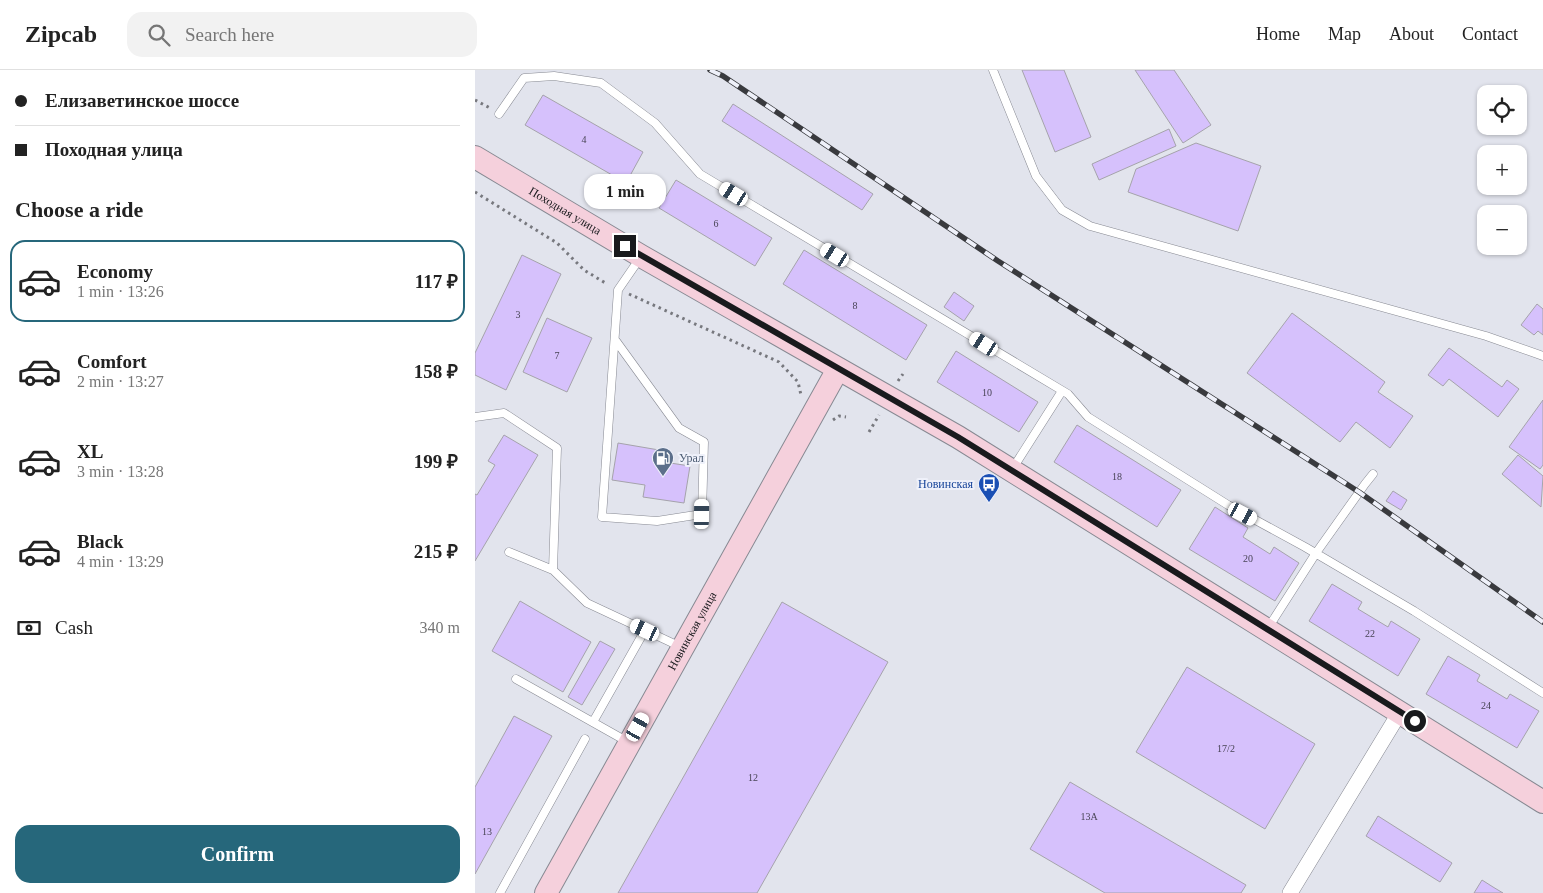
<!DOCTYPE html>
<html lang="en">
<head>
<meta charset="utf-8">
<style>
	body { margin:0; font-family:Georgia,serif; background:#f2f2f2; color:#222; height:100vh; display:flex; flex-direction:column; font-size:19px; white-space:nowrap }
	* { box-sizing:border-box; margin:0 }
	p { font-size:16px; color:#767676 }
	.icon { flex:none; width:28px; height:28px; fill:none; stroke:currentColor; stroke-width:2; stroke-linecap:round; stroke-linejoin:round }
	.map { position:relative; flex:1; overflow:hidden }
	.side { display:flex; flex-direction:column; background:#fff; width:475px }
	.side>* { flex:none }
	.guide { display:grid; align-content:center; height:110px; padding:0 15px; background:#fff }
	.fabs { position:absolute; left:1002px; top:15px; display:grid; gap:10px }
	.fabs a { display:grid; place-items:center; width:50px; height:50px; border-radius:10px; background:#fff; box-shadow:0 1px 4px #0004; font-size:25px }
	.end { position:absolute; width:22px; height:22px; margin:-11px; border:6px solid #191a1d; background:#fff; box-shadow:0 0 0 2px #fff }
	.from { border-radius:50% }
	.bubble { position:absolute; height:35px; border-radius:15px; background:#fff; box-shadow:0 1px 4px #0004; font-size:16px; font-weight:600; line-height:35px; text-align:center }
	.car { position:absolute; width:15px; height:30px; margin:-15px -8px; border-radius:6px; box-shadow:0 0 4px 1px #0007; background:linear-gradient(#fff 24%,#345 0 40%,#fff 0 76%,#345 0 86%,#fff 0) }
	.guide b { display:flex; align-items:center; gap:18px; height:48px; font-size:19px }
	.guide b+b { border-top:1px solid #e0e0e0 }
	.guide i { width:12px; height:12px; background:#222 }
	ul { padding:0; list-style:none }
	li { display:flex; align-items:center; gap:15px; height:82px; margin:0 10px 8px; padding:0 5px; border:2px solid transparent; border-radius:15px }
	li div { flex:1 }
	li b { display:block; font-size:19px }
	li em { font-style:normal; font-weight:600 }
	li.current { border-color:#26677b }
	li>.icon { width:45px; height:45px; stroke-width:1.5 }
	h2 { padding:0 15px; font-size:22px; line-height:60px }
	.pay { display:flex; align-items:center; gap:12px; height:55px; padding:0 15px; font-size:19px }
	.pay p { margin-inline-start:auto }
	.action { display:flex; gap:10px; margin-top:auto; padding:10px 15px }
	.action a { flex:1; height:58px; border-radius:15px; background:#26677b; color:#fff; font-size:20px; font-weight:600; line-height:58px; text-align:center }
	header { display:flex; align-items:center; gap:30px; box-sizing:border-box; height:70px; padding:0 25px; background:#fff; border-bottom:1px solid #e0e0e0 }
	header strong { font-size:24px }
	nav { display:flex; gap:28px; margin-inline-start:auto; font-size:18px }
	.search { width:350px; height:45px; background:#f2f2f2; display:flex; align-items:center; gap:12px; box-sizing:border-box; padding:0 18px; border-radius:15px; color:#767676; font-size:19px }
	main { display:flex; flex:1; min-height:0 }
	.map>svg:first-child { display:block }
	.building { fill:#d6c1fc; stroke:#a5a3ab }
	.lines { fill:none; stroke-linecap:round; stroke-linejoin:round }
	.lane-casing { stroke:#878992; stroke-width:9 }
	.street-casing { stroke:#878992; stroke-width:16 }
	.secondary-casing { stroke:#878992; stroke-width:24 }
	.path { stroke:#77787e; stroke-width:3; stroke-dasharray:2.5 4; stroke-linecap:butt }
	.lane { stroke:#fff; stroke-width:8 }
	.street { stroke:#fff; stroke-width:15 }
	.secondary { stroke:#f5d0dc; stroke-width:22 }
	.rail-casing { stroke:#393a3e; stroke-width:5.5 }
	.rail { stroke:#eff1fa; stroke-width:4; stroke-dasharray:11; stroke-linecap:butt }
	.route { stroke:#191a1d; stroke-width:6 }
	.labels { text-anchor:middle; dominant-baseline:central; stroke-width:4; stroke-linejoin:round; paint-order:stroke }
	.number-label { font-size:10px; fill:#484455 }
	.street-label { font-size:12px; fill:#191a1d; stroke:#eff1fa }
	.service-label { font-size:12px; fill:#4e5e75; stroke:#eff1fa; text-anchor:start }
	.transit-label { font-size:12px; fill:#164399; stroke:#eff1fa; text-anchor:end }
</style>
</head>
<body>
<header>
<strong>Zipcab</strong>
<div class="search"><svg class="icon" aria-label="search" viewBox="0 0 24 24"><circle cx="10" cy="10" r="6"/><path d="M15 15l6 6"/></svg>Search here</div>
<nav><a>Home</a><a>Map</a><a>About</a><a>Contact</a></nav>
</header>
<main>
<section class="side">
<div class="guide">
<b><i class="from"></i>Елизаветинское шоссе</b>
<b><i></i>Походная улица</b>
</div>
<h2>Choose a ride</h2>
<ul>
<li class="current"><svg class="icon" aria-label="car" viewBox="0 0 24 24"><path d="M5 17H2v-5l4-1 3-4h7l3 4 3 1v5h-3M9 17h6M6 11h13"/><circle cx="7" cy="17" r="2"/><circle cx="17" cy="17" r="2"/></svg><div><b>Economy</b><p>1 min · 13:26</p></div><em>117 ₽</em></li>
<li><svg class="icon" aria-label="car" viewBox="0 0 24 24"><path d="M5 17H2v-5l4-1 3-4h7l3 4 3 1v5h-3M9 17h6M6 11h13"/><circle cx="7" cy="17" r="2"/><circle cx="17" cy="17" r="2"/></svg><div><b>Comfort</b><p>2 min · 13:27</p></div><em>158 ₽</em></li>
<li><svg class="icon" aria-label="car" viewBox="0 0 24 24"><path d="M5 17H2v-5l4-1 3-4h7l3 4 3 1v5h-3M9 17h6M6 11h13"/><circle cx="7" cy="17" r="2"/><circle cx="17" cy="17" r="2"/></svg><div><b>XL</b><p>3 min · 13:28</p></div><em>199 ₽</em></li>
<li><svg class="icon" aria-label="car" viewBox="0 0 24 24"><path d="M5 17H2v-5l4-1 3-4h7l3 4 3 1v5h-3M9 17h6M6 11h13"/><circle cx="7" cy="17" r="2"/><circle cx="17" cy="17" r="2"/></svg><div><b>Black</b><p>4 min · 13:29</p></div><em>215 ₽</em></li>
</ul>
<div class="pay"><svg class="icon" aria-label="cash" viewBox="0 0 24 24"><path d="M3 7h18v10H3z"/><circle cx="12" cy="12" r="2"/></svg>Cash<p>340 m</p></div>
<div class="action"><a>Confirm</a></div>
</section>
<div class="map">
<svg width="1068" height="823" viewBox="0 0 1068 823">
	<rect width="100%" height="100%" fill="#e2e4ed"/>
	<path class="building" d="M547,0H589L616,67L580,82Z
		M660,0H699L736,55L708,73Z
		M68,25L168,82L151,113L50,55Z
		M258,34L398,124L387,140L247,51Z
		M694,59L701,76L624,110L617,94Z
		M721,73L786,96L763,161L653,122L661,99Z
		M201,110L297,168L280,196L184,138Z
		M329,180L452,255L431,290L308,214Z
		M47,185L86,204L31,320L0,305V283Z
		M479,222L499,236L489,251L469,237Z
		M1062,234L1068,239V265L1063,261L1059,265L1046,255Z
		M817,243L910,312L903,322L938,346L915,378L881,352L865,372L772,303Z
		M72,248L117,268L92,322L48,302Z
		M974,278L1027,317L1032,310L1044,319L1023,347L974,309L968,316L953,305Z
		M481,281L563,332L544,362L462,312Z
		M1068,330V395L1065,399L1034,377Z
		M602,355L706,420L682,457L579,392Z
		M29,365L63,385L0,491V424L2,425L20,395L13,391Z
		M143,373L184,380L182,391L215,396L209,433L168,427L170,415L137,410Z
		M1043,385L1068,406L1066,437L1027,404Z
		M918,421L932,430L926,440L911,431Z
		M740,437L773,458L768,467L795,484L799,477L824,493L800,531L714,479Z
		M857,514L887,532L883,539L913,557L916,551L945,569L923,606L834,551Z
		M45,531L116,572L88,622L17,581Z
		M307,532L413,592L282,823H143Z
		M125,571L140,579L107,635L93,627Z
		M973,586L1005,605L1002,611L1032,629L1035,624L1064,641L1042,678L951,624Z
		M712,597L840,674L790,759L661,682Z
		M39,646L77,666L0,804V717Z
		M595,712L771,815L766,823H630L555,779Z
		M903,746L977,793L965,812L891,766Z
		M1007,810L1018,817L1028,823H999Z"/>
	<g class="lines">
		<g class="lane-casing">
			<path id="lane" d="M518,0L561,106L587,140L615,156L1011,266L1068,286
				M24,44L49,8L79,6L126,13L180,53L225,104L593,324L613,347L753,435L830,477L939,541L1068,623
				M141,271L204,358L229,372L227,444L182,451L127,447L143,220L165,188
				M0,347L29,343L82,378L78,500
				M538,398L587,321
				M890,414L898,404
				M34,482L78,500L112,533L206,577
				M793,558L841,483L890,414
				M41,609L153,672
				M118,652L170,560
				M25,823L110,669"/>
		</g>
		<g class="street-casing">
			<path id="street" d="M815,823L925,642"/>
		</g>
		<g class="secondary-casing">
			<g id="secondary">
				<path id="s1" d="M0,87L166,186L483,367L1068,732"/>
				<path id="s2" d="M71,823L363,299"/>
			</g>
		</g>
		<path class="path" d="M0,30L15,38
			M0,122L82,173L109,200L132,214
			M154,224L304,292L323,312L326,325
			M423,311L428,304
			M358,350L364,346L371,347
			M394,362L404,345"/>
		<use href="#lane" class="lane"/>
		<use href="#street" class="street"/>
		<use href="#secondary" class="secondary"/>
		<g class="rail-casing">
			<path id="rail" d="M235,0L248,6L523,191L884,422L1068,552"/>
		</g>
		<use href="#rail" class="rail"/>
	</g>
	<g class="lines">
		<path class="route" d="M150,176L483,367L940,651"/>
	</g>
	<defs>
		<g id="fuel-pin" transform="scale(1.125)"><path d="M0 17L-7.5 6A9.5 9.5 0 1 1 7.5 6Z" fill="#5c6f8a" stroke="#eff1fa"/><path d="M-5.5-6h7V0h2V4h1.3V-2.5L3-4.5l.8-.8L6-3V5H2.5V1h-1V6h-7ZM-4.2-4.7v3.2H.2V-4.7Z" fill="#fff"/></g>
		<g id="bus-pin" transform="scale(1.125)"><path d="M0 17L-7.5 6A9.5 9.5 0 1 1 7.5 6Z" fill="#1a4fb4" stroke="#eff1fa"/><path d="M-5-6H5V4H4V6H2V4H-2V6H-4V4H-5ZM-3.5-4V0h7V-4ZM-3.5 1.2v1.5H-2V1.2ZM2 1.2v1.5H3.5V1.2Z" fill="#fff"/></g>
	</defs>
	<g fill-rule="evenodd">
		<use href="#fuel-pin" x="188" y="388"/>
		<use href="#bus-pin" x="514" y="414"/>
	</g>
	<g class="labels">
		<g class="number-label">
			<text x="109" y="69">4</text>
			<text x="241" y="153">6</text>
			<text x="380" y="235">8</text>
			<text x="43" y="244">3</text>
			<text x="82" y="285">7</text>
			<text x="512" y="322">10</text>
			<text x="642" y="406">18</text>
			<text x="773" y="488">20</text>
			<text x="895" y="563">22</text>
			<text x="1011" y="635">24</text>
			<text x="751" y="678">17/2</text>
			<text x="278" y="707">12</text>
			<text x="614" y="746">13А</text>
			<text x="12" y="761">13</text>
		</g>
		<g class="street-label">
			<text stroke="none"><textPath href="#s1" startOffset="105">Походная улица</textPath></text>
			<text stroke="none"><textPath href="#s2" startOffset="300">Новинская улица</textPath></text>
		</g>
		<g class="service-label">
			<text x="204" y="388">Урал</text>
		</g>
		<g class="transit-label">
			<text x="498" y="414">Новинская</text>
		</g>
	</g>
</svg>
<div class="fabs">
<a><svg class="icon" aria-label="locate" viewBox="0 0 24 24"><circle cx="12" cy="12" r="6"/><path d="M12 2v4M12 18v4M2 12h4M18 12h4"/></svg></a>
<a>+</a>
<a>−</a>
</div>
<i class="end from" style="left:940px;top:651px"></i>
<i class="end" style="left:150px;top:176px"></i>
<div class="bubble" style="left:109px;top:104px;width:82px">1 min</div>
<i class="car" style="left:259px;top:124px;rotate:301deg"></i>
<i class="car" style="left:360px;top:185px;rotate:301deg"></i>
<i class="car" style="left:509px;top:274px;rotate:302deg"></i>
<i class="car" style="left:227px;top:444px;rotate:1deg"></i>
<i class="car" style="left:768px;top:444px;rotate:118deg"></i>
<i class="car" style="left:170px;top:560px;rotate:295deg"></i>
<i class="car" style="left:163px;top:657px;rotate:29deg"></i>
</div>
</main>
</body>
</html>
